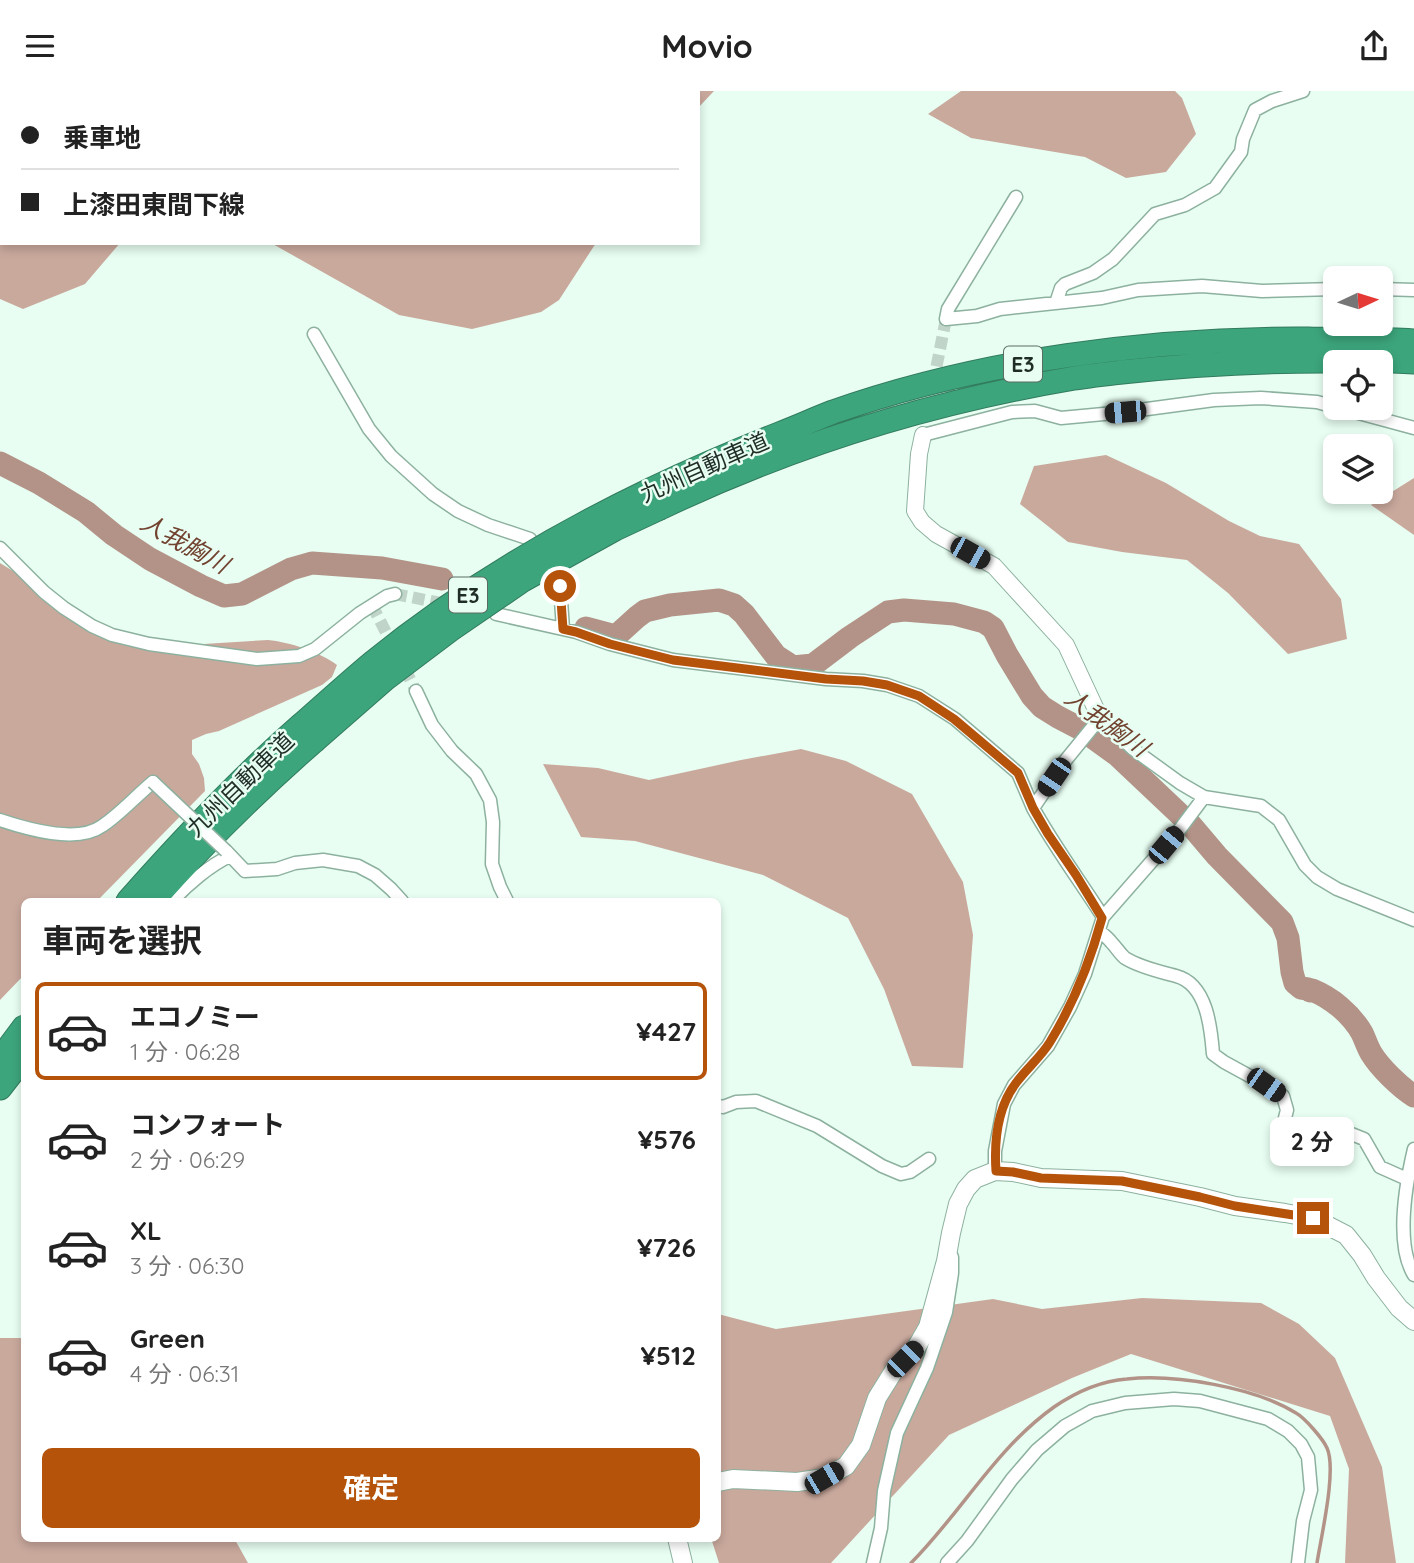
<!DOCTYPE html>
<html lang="ja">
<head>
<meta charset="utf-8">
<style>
	body { margin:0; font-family:Quicksand,"Noto Sans JP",sans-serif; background:#f6f6f6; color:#222; height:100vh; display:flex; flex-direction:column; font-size:26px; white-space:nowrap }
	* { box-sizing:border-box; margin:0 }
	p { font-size:23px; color:#767676 }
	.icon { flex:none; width:38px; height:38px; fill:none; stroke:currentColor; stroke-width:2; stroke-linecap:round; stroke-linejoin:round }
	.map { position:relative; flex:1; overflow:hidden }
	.drawer { position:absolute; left:21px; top:807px; width:700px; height:644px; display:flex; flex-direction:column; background:#fff; border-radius:10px; box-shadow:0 4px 10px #0003 }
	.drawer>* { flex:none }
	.hud { position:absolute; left:0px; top:0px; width:700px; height:154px; box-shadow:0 4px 10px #0003; display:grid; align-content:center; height:154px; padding:0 21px; background:#fff }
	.needle { width:46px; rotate:86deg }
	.fabs { position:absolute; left:1323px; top:175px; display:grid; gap:14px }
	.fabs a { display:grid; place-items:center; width:70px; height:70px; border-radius:10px; background:#fff; box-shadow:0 4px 10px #0003; font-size:35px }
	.end { position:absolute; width:32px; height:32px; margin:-16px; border:9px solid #b45309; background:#fff; box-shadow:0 0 0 4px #fff }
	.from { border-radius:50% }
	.bubble { position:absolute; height:49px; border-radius:10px; background:#fff; box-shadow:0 4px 10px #0003; font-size:23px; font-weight:700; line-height:49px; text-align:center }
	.car { position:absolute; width:21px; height:42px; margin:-21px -10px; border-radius:9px; box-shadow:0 0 5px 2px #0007; background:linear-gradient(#222 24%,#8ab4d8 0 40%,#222 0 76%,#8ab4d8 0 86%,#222 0) }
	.hud b { display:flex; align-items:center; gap:24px; height:66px; font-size:26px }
	.hud b+b { border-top:2px solid #e0e0e0 }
	.hud i { width:18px; height:18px; background:#222 }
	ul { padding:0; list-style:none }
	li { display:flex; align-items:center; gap:21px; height:98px; margin:0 14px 10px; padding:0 7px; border:4px solid transparent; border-radius:10px }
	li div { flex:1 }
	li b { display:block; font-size:26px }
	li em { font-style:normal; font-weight:700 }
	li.current { border-color:#b45309 }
	li>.icon { width:63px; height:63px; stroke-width:1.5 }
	h2 { padding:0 21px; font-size:32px; line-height:84px }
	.action { display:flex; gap:14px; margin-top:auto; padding:14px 21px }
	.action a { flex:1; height:80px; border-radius:10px; background:#b45309; color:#fff; font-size:28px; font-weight:700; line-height:80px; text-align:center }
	header { display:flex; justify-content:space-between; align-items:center; height:91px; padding:0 21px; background:#fff; font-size:32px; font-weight:700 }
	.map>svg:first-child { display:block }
	.forest { fill:#caa99d }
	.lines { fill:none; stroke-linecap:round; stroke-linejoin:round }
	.stream { stroke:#b39387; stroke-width:3.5 }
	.river { stroke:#b39387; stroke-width:23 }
	.minor-tunnel { stroke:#c0d4c9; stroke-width:12; stroke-dasharray:12 6; stroke-linecap:butt }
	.minor-casing { stroke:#8db19f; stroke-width:15 }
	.tertiary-casing { stroke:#8db19f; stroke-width:18 }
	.secondary-casing { stroke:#8db19f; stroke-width:20 }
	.motorway-casing { stroke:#327b5e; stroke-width:25 }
	.minor { stroke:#fff; stroke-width:12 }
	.tertiary { stroke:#fff; stroke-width:16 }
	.secondary { stroke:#fff; stroke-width:18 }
	.motorway { stroke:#3ca57c; stroke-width:23 }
	.minor-bridge-casing { stroke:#8db19f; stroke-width:15; stroke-linecap:butt }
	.motorway-bridge-casing { stroke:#327b5e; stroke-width:25; stroke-linecap:butt }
	.minor-bridge { stroke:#fff; stroke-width:12 }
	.motorway-bridge { stroke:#3ca57c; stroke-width:23 }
	.route { stroke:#b45309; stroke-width:9 }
	.labels { text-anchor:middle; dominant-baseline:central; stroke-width:5; stroke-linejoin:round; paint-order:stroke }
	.shield { fill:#e8fef2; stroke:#5b6c63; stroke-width:2 }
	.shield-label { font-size:21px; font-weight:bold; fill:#1f2d26 }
	.street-label { font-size:23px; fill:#1f2d26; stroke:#e8fef2 }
	.water-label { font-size:24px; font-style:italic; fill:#724230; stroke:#e8fef2 }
</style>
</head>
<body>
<header><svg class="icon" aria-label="menu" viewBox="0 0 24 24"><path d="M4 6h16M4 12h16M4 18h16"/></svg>Movio<svg class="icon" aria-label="share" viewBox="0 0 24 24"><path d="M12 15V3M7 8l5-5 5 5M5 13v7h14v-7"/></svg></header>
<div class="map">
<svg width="1414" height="1472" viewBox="0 0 1414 1472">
	<rect width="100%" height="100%" fill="#e8fef2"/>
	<path class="forest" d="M105,0H714L698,17V2H102Z
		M961,0H1175L1182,7L1196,43L1166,81L1126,87L1085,66L971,47L928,23Z
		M2,59V152H120L85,193L23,218L0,208V60Z
		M271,152H596L559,209L541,221L472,238L399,224Z
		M1106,364L1166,392L1229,430L1260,445L1299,453L1341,508L1347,548L1288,563L1228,502L1187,469L1122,461L1068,451L1020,413L1034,375Z
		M1414,387V444L1371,414Z
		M0,472L139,557L268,549C289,551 320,561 337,574L332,586L322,594L219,640L206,643L192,649V663L199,673L204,687L205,700L97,810H24V884L0,909Z
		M801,658L846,670L912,703L963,791L973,844L963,977L912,975L884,898L848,827L763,784L635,750L581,746L543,673L598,677L649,689L741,669Z
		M1142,1207L1261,1212L1299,1233L1335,1267L1382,1376L1396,1472H1345L1349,1378L1330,1325L1131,1263L1072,1287L949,1344L831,1472H719L711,1447H718V1223L776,1238L993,1208L1042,1218Z
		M0,1247H24V1447H234L248,1472H0Z"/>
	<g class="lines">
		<path class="stream" d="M911,1472C961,1422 995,1358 1054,1316C1076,1301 1100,1290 1127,1288C1175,1283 1254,1296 1296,1322C1305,1327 1323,1348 1327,1357C1337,1379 1321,1446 1317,1472"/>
		<path class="river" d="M0,372L39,392L86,421L114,444L150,468L201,495L224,505L242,503L291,478L312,472L382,477L442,488
			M586,537L616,545L637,526L645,520L670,514L719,509L734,514L744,523L776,565L793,576L813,574L850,546L888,521L904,519L954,523L984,531L993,537L1007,564L1032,605L1042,616L1058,626L1081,638L1117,664L1189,732L1217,765L1282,831L1288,847L1292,881L1295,892L1301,897L1308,898L1310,900L1312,899C1332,907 1351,923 1362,942C1365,948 1367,955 1371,962C1380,977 1400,996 1414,1005"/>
		<path class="minor-tunnel" d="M933,293L946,228
			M395,503L451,514
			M372,514L416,600"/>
		<g class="minor-casing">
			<path id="minor" d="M1016,106L948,218L946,228L977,225L1000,218L1102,207L1138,199L1202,195L1262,200L1335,198
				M1381,198L1414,199
				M1056,212L1061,197L1065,193L1093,182L1113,168L1155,123L1185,114L1215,97L1241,61L1243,48L1255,19L1272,10L1303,0
				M314,243L369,338L391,365L433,403L458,420L488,434L530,448
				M1340,317L1414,337
				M923,344L1012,321L1035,320L1061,327L1125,321L1214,309L1261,307L1317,311L1335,316
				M0,457L44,501L64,517L92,535L112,544L149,553L257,568L299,565L315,558L360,522L387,505L395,503
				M560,495L563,538
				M496,523L576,541L610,553L673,569L826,588L863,590L887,594L919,605L955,628L1018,682L1033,717
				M416,600L432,634L452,660L476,683L490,709L493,731L492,773L500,796L507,810
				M0,729C27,738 77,753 102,735C119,724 136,705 153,691
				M226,760L245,780L277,778L295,772L323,769L358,775L375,784L391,798L402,810
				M172,810C187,794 210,774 230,765
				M1103,826C1080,790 1054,755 1033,717L1065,670L1100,627L1133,658L1180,692L1204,706L1261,715L1279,729L1305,774L1317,786L1337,798L1414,829
				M1099,840C1103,843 1108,847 1111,851C1116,856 1120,863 1125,867C1139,876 1161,881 1176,885C1207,893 1211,937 1213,963L1224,971L1266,994L1283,1005L1287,1019L1284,1031L1296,1042L1315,1049L1349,1042L1364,1048L1380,1076L1407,1088
				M718,1015L723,1016L736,1011L756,1010L817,1035L882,1075L901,1083L910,1081L929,1068
				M1414,1058C1406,1092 1395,1153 1414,1184
				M995,1080V1060L1004,1013L1014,994L1048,955L1070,916L1085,883L1103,826L1180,738L1204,706
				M873,1472L881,1437L884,1400L897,1342L927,1277L946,1221L952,1182V1166
				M947,1472L967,1450L1012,1388L1037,1359L1065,1335L1092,1320L1125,1312L1174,1308L1200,1310L1268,1328L1288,1340L1301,1353L1308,1366L1311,1399L1303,1430L1298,1472"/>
		</g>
		<g class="tertiary-casing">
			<path id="tertiary" d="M923,344L919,363L915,420L922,431L936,443L994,475L1066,554L1100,627"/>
		</g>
		<g class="secondary-casing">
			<path id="secondary" d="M718,1391L733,1388L797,1391L824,1387L846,1375L861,1354L877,1307L895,1278L916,1257L928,1236L946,1170L951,1142L958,1113L966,1098L975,1088L995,1080L1013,1081L1041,1087L1122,1090L1200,1106L1235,1115L1285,1122L1313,1127L1346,1144L1362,1164L1376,1187L1399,1217L1414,1230
				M677,1447L683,1472"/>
		</g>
		<g class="motorway-casing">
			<path id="motorway" d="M652,398C694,378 736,360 779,343C797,336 815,328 833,321C981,269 1151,247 1308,248C1343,249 1379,247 1414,250
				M660,417C790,355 928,312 1069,288C1087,285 1105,283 1122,281C1189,274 1256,270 1324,270C1354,270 1384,269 1414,271
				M128,810C182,749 238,689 300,635
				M153,810C203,753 257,700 314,650
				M0,968L24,936
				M0,997L24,966"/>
		</g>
		<use href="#minor" class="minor"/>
		<use href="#tertiary" class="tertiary"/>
		<use href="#secondary" class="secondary"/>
		<use href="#motorway" class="motorway"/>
		<g class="minor-bridge-casing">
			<path id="minor-bridge" d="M153,691L226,760"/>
		</g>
		<g class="motorway-bridge-casing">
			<path id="motorway-bridge" d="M300,635C324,614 348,592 372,572C457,503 554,445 652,398
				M314,650L385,588L450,539L523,489L615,438L660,417"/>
		</g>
		<use href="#minor-bridge" class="minor-bridge"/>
		<use href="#motorway-bridge" class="motorway-bridge"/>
	</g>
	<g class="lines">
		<path class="route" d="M560,495L563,538L576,541L610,553L673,569L826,588L863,590L887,594L919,605L954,628L1018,682L1033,717L1048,743L1076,784L1102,827C1090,871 1074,912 1050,951C1041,966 1026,978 1016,992C997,1017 994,1050 996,1080L1013,1081L1041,1087L1122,1090L1200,1106L1235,1115L1313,1127"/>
	</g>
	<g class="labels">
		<g class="shield">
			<rect x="1004" y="255.5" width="38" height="35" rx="5"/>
			<rect x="449" y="486.5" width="38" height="35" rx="5"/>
		</g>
		<g class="shield-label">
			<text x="1023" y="273">E3</text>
			<text x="468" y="504">E3</text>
		</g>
		<g class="street-label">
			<text transform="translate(704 376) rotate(-24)">九州自動車道</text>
			<text transform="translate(240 693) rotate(-44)">九州自動車道</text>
		</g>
		<g class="water-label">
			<text transform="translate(185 452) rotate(29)">人我胸川</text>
			<text transform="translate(1107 631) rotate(36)">人我胸川</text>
		</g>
	</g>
</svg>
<div class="fabs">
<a><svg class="needle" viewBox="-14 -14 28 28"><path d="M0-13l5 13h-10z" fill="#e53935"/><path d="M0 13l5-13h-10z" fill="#767676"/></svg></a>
<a><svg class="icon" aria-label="locate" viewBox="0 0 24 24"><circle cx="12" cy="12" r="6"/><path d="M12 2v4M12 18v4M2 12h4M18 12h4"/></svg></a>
<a><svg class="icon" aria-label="layers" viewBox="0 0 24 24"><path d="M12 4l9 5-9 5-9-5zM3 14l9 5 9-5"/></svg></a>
</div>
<i class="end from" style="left:560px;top:495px"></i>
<i class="end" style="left:1313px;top:1127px"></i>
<div class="bubble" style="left:1270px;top:1026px;width:84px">2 分</div>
<i class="car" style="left:1125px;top:321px;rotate:265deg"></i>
<i class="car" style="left:970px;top:462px;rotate:119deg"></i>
<i class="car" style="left:1054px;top:686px;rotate:214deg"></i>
<i class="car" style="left:1166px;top:754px;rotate:40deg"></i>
<i class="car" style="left:1266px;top:994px;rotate:125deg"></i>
<i class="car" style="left:905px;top:1268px;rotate:45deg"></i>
<i class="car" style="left:824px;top:1387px;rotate:60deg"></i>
<div class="hud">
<b><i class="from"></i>乗車地</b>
<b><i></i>上漆田東間下線</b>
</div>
<section class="drawer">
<h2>車両を選択</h2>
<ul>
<li class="current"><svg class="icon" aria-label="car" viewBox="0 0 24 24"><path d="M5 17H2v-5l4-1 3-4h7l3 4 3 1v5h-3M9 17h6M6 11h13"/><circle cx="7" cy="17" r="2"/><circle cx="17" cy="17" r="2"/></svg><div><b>エコノミー</b><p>1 分 · 06:28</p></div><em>¥427</em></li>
<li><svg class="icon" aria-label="car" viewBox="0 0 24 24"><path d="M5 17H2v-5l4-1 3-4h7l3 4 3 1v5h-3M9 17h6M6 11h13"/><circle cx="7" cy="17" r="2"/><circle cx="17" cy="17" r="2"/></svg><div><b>コンフォート</b><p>2 分 · 06:29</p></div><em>¥576</em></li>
<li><svg class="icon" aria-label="car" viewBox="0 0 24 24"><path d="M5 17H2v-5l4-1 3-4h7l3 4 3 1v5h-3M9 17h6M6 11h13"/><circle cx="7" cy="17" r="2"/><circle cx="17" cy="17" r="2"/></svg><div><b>XL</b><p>3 分 · 06:30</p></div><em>¥726</em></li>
<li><svg class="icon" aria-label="car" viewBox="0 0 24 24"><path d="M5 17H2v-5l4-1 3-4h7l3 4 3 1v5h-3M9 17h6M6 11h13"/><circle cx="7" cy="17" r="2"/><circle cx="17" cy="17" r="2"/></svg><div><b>Green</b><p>4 分 · 06:31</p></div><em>¥512</em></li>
</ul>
<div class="action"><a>確定</a></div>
</section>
</div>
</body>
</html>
